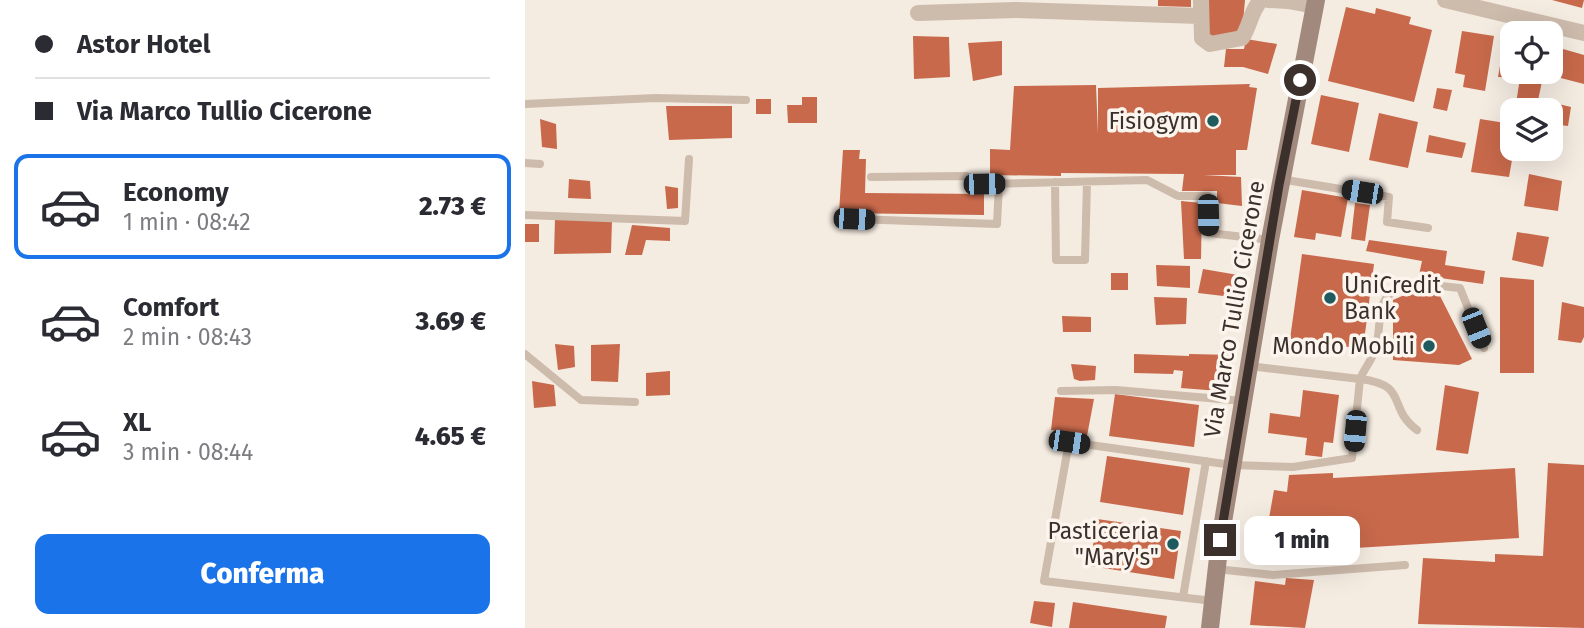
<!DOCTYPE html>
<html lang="it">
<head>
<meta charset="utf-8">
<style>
	body { margin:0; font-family:"Fira Sans",sans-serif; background:#f7f7f7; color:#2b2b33; height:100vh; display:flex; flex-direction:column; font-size:26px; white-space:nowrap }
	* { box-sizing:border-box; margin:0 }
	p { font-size:23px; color:#7c7c81 }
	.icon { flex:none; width:38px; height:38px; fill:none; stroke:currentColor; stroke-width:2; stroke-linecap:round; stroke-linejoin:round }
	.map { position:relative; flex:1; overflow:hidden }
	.sheet { display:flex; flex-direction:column; background:#fff; width:525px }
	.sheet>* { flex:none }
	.hud { display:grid; align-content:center; height:154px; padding:0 35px; background:#fff }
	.tools { position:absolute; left:975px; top:21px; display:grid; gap:14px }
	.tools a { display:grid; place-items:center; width:63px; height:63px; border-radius:14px; background:#fff; box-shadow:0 7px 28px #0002; font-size:35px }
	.end { position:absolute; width:32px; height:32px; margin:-16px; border:9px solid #3b302b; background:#fff; box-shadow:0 0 0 4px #fff }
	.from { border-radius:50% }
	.bubble { position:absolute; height:49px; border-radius:14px; background:#fff; box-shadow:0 7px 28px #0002; font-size:23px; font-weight:800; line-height:49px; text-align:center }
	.car { position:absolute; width:21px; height:42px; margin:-21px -10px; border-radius:9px; box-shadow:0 0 5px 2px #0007; background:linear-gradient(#222 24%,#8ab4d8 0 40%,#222 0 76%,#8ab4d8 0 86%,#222 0) }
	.hud b { display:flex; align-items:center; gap:24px; height:66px; font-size:26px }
	.hud b+b { border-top:2px solid #e1e1e2 }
	.hud i { width:18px; height:18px; background:#2b2b33 }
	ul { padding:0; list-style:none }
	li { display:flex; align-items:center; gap:21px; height:105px; margin:0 14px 10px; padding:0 21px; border:4px solid transparent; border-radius:14px }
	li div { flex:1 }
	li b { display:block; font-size:26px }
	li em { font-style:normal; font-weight:800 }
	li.current { border-color:#1a73e8 }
	li>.icon { width:63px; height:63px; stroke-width:1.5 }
	.button { display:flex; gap:14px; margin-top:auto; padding:14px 35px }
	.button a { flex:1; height:80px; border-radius:14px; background:#1a73e8; color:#fff; font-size:28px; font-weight:800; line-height:80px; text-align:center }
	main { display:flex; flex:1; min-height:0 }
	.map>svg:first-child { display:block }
	.building { fill:#c8694b }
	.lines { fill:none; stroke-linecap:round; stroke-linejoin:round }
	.lane { stroke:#cdbbac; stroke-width:8 }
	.street { stroke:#cdbbac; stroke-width:16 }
	.secondary { stroke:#a18a7d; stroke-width:18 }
	.route { stroke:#3b302b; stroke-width:9 }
	.poi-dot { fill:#1f5a5e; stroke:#fbf5ee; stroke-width:2.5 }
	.labels { text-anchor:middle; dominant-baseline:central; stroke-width:7; stroke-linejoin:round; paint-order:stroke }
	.poi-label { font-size:23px; fill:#3b302b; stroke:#fbf5ee; text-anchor:end }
	.street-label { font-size:23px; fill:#3b302b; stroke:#fbf5ee }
</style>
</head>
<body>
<main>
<section class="sheet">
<div class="hud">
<b><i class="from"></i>Astor Hotel</b>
<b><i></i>Via Marco Tullio Cicerone</b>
</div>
<ul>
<li class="current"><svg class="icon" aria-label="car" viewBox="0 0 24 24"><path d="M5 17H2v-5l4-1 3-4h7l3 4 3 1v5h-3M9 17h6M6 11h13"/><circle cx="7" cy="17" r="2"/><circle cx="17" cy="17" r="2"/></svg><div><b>Economy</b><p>1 min · 08:42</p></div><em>2.73 €</em></li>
<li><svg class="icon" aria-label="car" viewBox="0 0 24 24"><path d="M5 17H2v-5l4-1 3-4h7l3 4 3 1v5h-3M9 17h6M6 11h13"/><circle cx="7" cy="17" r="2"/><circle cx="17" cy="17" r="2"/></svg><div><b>Comfort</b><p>2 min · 08:43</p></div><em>3.69 €</em></li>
<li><svg class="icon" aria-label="car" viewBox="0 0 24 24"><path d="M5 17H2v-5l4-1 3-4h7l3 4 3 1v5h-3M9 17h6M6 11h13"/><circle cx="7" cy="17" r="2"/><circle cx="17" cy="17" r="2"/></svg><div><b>XL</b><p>3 min · 08:44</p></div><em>4.65 €</em></li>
</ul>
<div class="button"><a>Conferma</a></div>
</section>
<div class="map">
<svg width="1059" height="628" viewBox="0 0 1059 628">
	<rect width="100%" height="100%" fill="#f4ebe1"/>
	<path class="building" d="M633,0H666V7L633,6Z
		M684,0H720L717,34L692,38L683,34Z
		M1027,0H1059L1057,8Z
		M821,7L850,14L851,8L886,17L884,24L907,30L889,102L803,81Z
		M937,31L969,36L960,91L938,87L940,75L930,73Z
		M388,36L424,37L425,77L389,79Z
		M721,39L752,44L743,74L718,67H699L701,49H719Z
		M477,41V75L448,81L443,43Z
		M1031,47L1059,55V84L1028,76Z
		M978,49L987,51V72H1019L1011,110H990L995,78L973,77Z
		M725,84L724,87L732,88L722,150H711V175H678L716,177L717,206L692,203V191H657L659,174L536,173V176L465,175V149L485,150L489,86L571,85L573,134V88Z
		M912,88L927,90L922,111L908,108Z
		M796,95L834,103L824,152L786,144Z
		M277,97H292V123H263L262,105H277Z
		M231,99H246V114H231Z
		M1025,102L1046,107L1043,126L1026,124V110H1023Z
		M141,106H207V138L144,140Z
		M854,113L893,122L883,168L844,160Z
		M15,119L31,124L32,149L17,147Z
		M955,119L987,124L989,149L984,177L946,172Z
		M904,135L941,143L937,158L901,152Z
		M318,150H335L334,159H341L340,193L459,194V215L314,213Z
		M1004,174L1037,181L1033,211L999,206Z
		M44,179L65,181L66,199L43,198Z
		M140,186L153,188V208L142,209Z
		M777,190L823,198L816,237L791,233L790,240L769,237Z
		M656,201L677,203L676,259H659Z
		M830,203L845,205L840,241L826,239Z
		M30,219L87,220L86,253L29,254Z
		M0,224H14V242H0Z
		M107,225L145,228V241L121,240L117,255H100Z
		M992,232L1024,237L1018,267L987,260Z
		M844,240L922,251L920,265L960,271L958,284L894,275L897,261L841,251Z
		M777,254L849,264L838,349L765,339Z
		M631,265L665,266V288L632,286Z
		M678,269L713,275L707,297L673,293Z
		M586,273H603V290H586Z
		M975,277L1009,280V373H975Z
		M893,289L912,290L947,359L934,365L868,360V300Z
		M629,297L662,298L661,324L631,325Z
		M1037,302L1059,307V337L1056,343L1033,340Z
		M537,316L566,317V332H538Z
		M30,344L49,346L50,367L33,370Z
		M95,344L93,382L66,381V345Z
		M609,354L664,356V354L709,355L705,381L698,380V387H694V391L656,388L658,371L649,370L648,374L609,373Z
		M546,364L571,366L570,380L555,381L549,379Z
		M145,371V395L121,396V373Z
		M7,381L29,385L31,406L9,408Z
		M920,385L954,392L943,454L911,450Z
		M778,390L814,395L808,443L799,442L797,457L780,455L782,438L743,433L745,413L775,417Z
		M590,394L674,405L669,447L584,436Z
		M530,397L569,399L562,436L526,430Z
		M582,456L665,468L658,515L575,502Z
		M1023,463L1059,465V628L893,624L898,558L970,562V554L1018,556Z
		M990,468L994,538L814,549L812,562L757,565L759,545L740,541L749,490L762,492L764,475L808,473V478Z
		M572,519L656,531L649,579L565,566Z
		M761,578L789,580L780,628L725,625L730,581L760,585Z
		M509,601L530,603L527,627L505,623Z
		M548,602L642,616L640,628H544Z"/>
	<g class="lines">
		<path class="lane" d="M0,104L130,98L221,100
			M0,163L15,164
			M346,177L441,176L459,184L622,180L653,196H683L684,233L745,240
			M755,179L864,197L862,222L903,228
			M530,182L531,260H560L562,182
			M0,215L160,221L164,159
			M329,219L472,224L474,184
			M0,354L56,400L110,402
			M536,391L591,390L718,401
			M892,430C861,407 885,385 835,379C839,369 847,360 850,350C855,337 853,320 857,307C865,277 913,286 935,288L959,348
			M691,569L748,575L880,565
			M658,597L681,461
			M688,601L519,581L544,442L707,465L768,467L827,458L835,379L724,366"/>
		<path class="street" d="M676,0L677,38L685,44L717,38C726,24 725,12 736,0
			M743,0L763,1L790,6
			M920,0L1059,33
			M393,13L491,10L675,16"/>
		<path class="secondary" d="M685,628L695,540L745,240L791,0"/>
	</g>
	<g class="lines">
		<path class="route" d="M695,540L754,185L775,80"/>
	</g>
	<g class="poi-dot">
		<circle cx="688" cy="121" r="7"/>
		<circle cx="805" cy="298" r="7"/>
		<circle cx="904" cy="346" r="7"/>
		<circle cx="648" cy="544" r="7"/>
	</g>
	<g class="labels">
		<g class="poi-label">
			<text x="674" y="121">Fisiogym</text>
			<text x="819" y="285" text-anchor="start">UniCredit<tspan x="819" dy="26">Bank</tspan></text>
			<text x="890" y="346">Mondo Mobili</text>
			<text x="634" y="531">Pasticceria<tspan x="634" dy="26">"Mary's"</tspan></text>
		</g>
		<g class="street-label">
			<text transform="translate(709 309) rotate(-80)">Via Marco Tullio Cicerone</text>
		</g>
	</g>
</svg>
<div class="tools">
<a><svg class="icon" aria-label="locate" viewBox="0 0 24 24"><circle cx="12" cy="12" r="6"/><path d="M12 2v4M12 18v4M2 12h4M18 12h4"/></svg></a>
<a><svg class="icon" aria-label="layers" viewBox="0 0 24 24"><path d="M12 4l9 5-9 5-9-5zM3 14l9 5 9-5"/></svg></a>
</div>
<i class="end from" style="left:775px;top:80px"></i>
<i class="end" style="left:695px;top:540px"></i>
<div class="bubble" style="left:719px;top:516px;width:116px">1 min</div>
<i class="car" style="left:459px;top:184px;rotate:89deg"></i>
<i class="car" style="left:837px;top:192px;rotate:279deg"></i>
<i class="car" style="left:683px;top:215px;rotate:179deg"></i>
<i class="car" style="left:329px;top:219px;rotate:92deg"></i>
<i class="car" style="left:951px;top:328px;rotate:158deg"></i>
<i class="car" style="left:830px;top:431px;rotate:185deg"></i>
<i class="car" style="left:544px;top:442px;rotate:98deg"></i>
</div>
</main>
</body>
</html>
